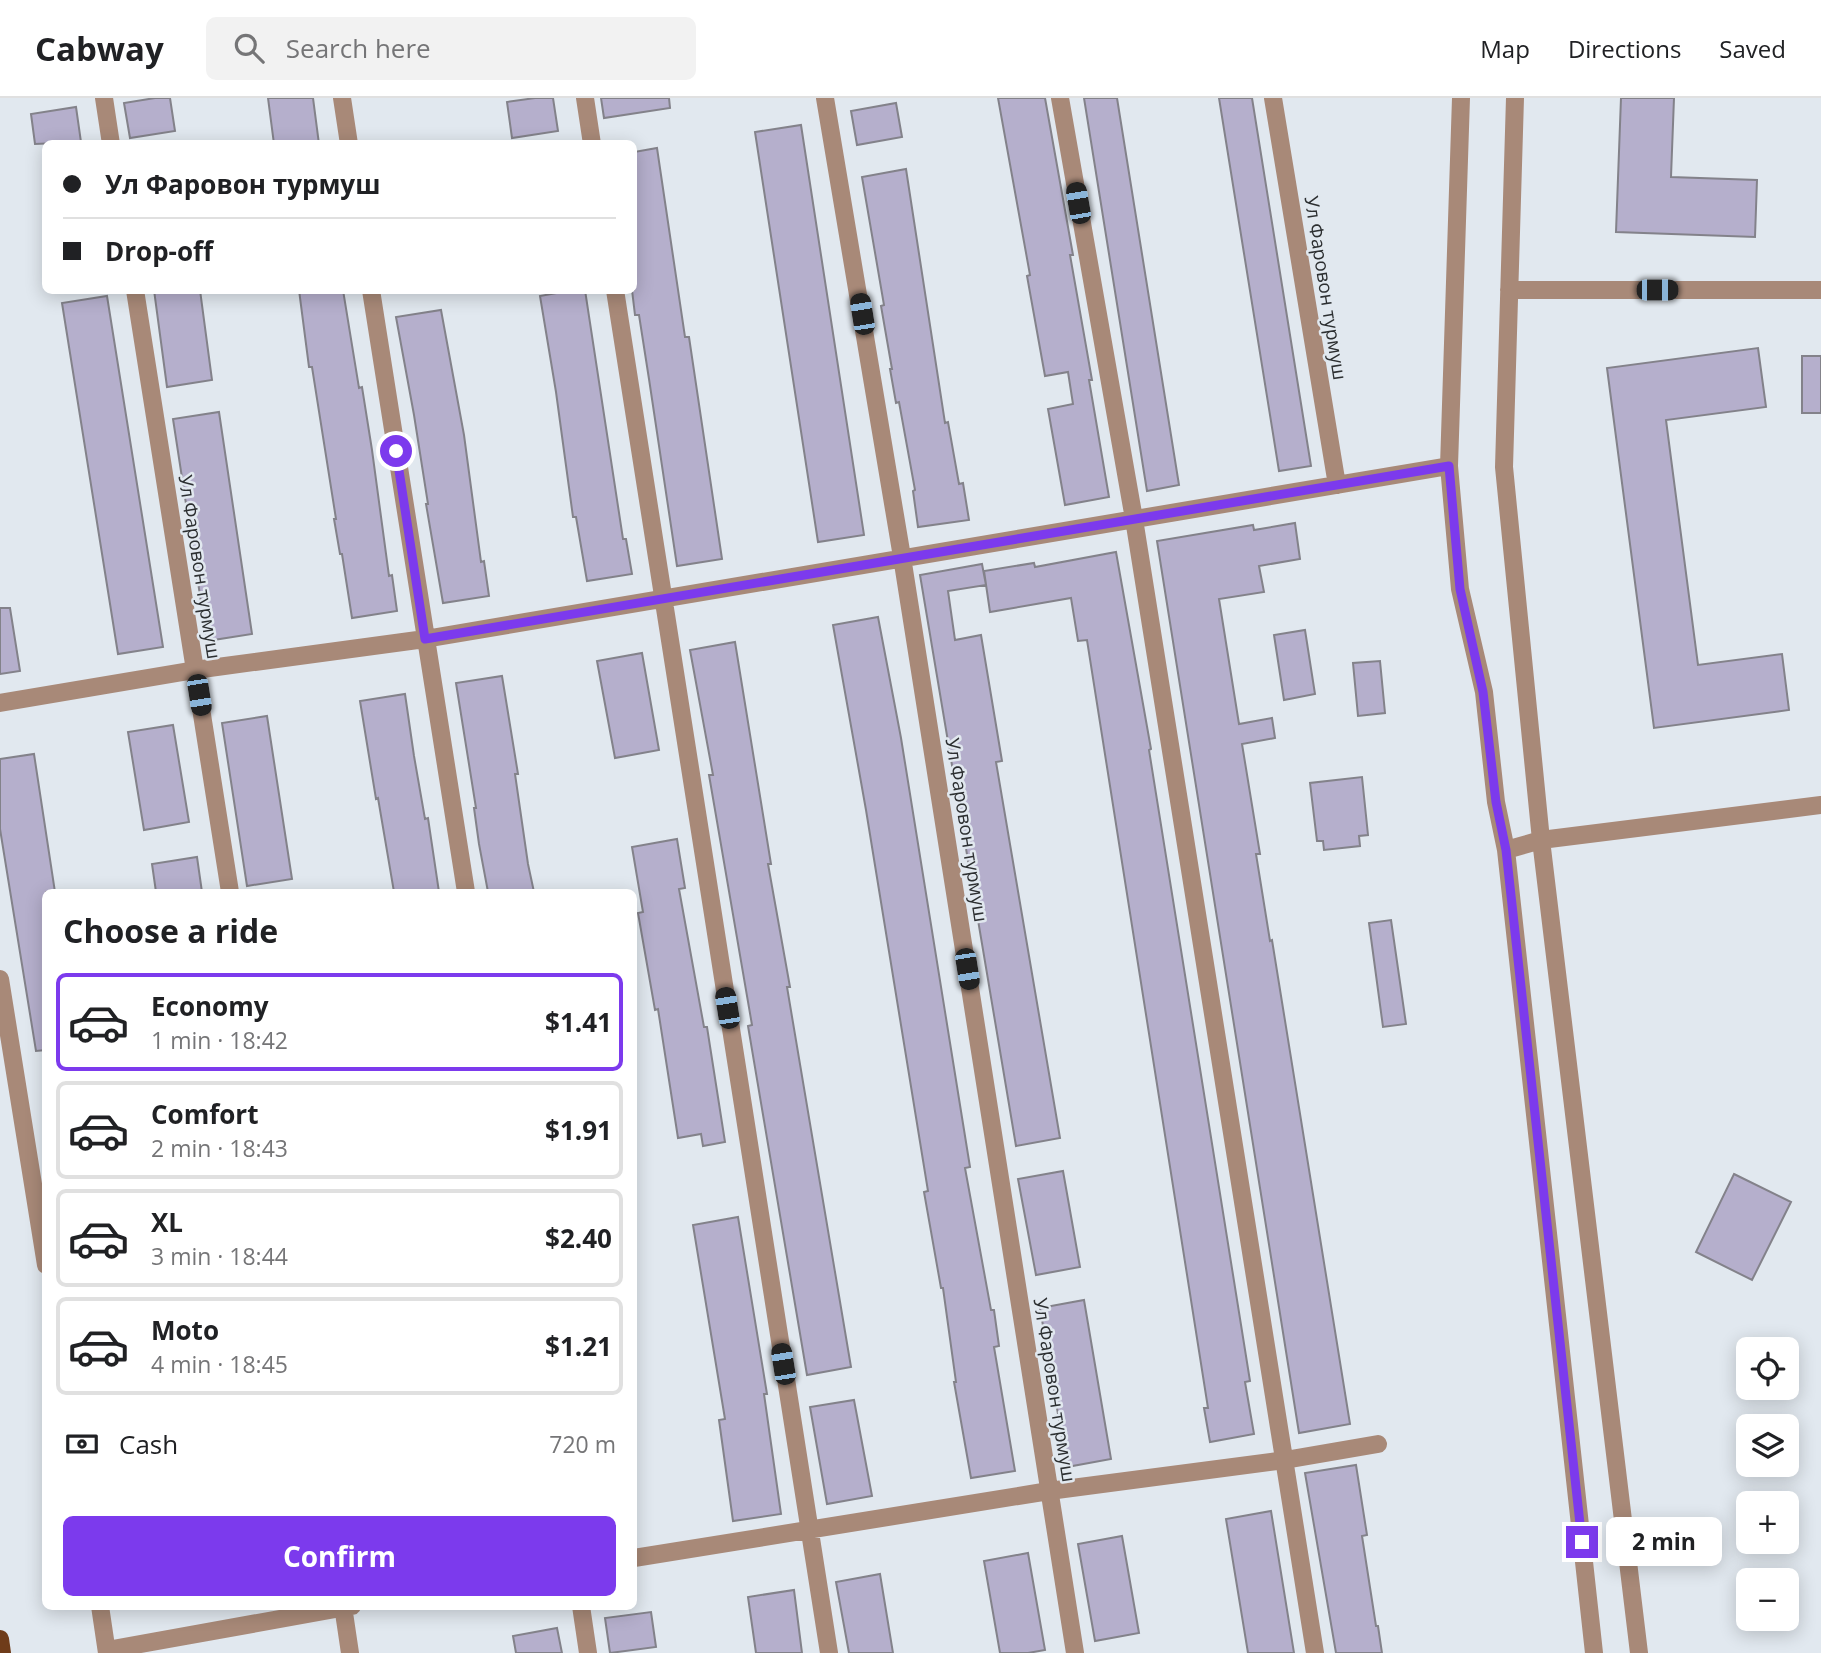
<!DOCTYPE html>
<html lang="en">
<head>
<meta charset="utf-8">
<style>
	body { margin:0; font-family:"Open Sans",sans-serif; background:#f2f2f2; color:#202124; height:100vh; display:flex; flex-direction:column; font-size:26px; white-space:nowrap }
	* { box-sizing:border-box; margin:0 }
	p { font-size:23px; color:#757577 }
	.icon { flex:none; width:38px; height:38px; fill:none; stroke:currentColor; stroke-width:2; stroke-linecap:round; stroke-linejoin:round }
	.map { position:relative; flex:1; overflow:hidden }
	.panel { position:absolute; left:42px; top:791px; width:595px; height:721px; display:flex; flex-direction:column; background:#fff; border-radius:10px; box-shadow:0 4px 18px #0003 }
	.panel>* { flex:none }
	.guide { position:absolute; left:42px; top:42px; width:595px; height:154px; border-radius:10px; box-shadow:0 4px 18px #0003; display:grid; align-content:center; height:154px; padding:0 21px; background:#fff }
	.fabs { position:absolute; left:1736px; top:1239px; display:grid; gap:14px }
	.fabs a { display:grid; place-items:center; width:63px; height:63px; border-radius:10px; background:#fff; box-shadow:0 4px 18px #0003; font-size:35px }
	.end { position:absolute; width:32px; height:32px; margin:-16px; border:9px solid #7c3aed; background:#fff; box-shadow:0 0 0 4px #fff }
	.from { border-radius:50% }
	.bubble { position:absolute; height:49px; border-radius:10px; background:#fff; box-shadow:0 4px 18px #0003; font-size:23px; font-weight:700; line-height:49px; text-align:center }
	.car { position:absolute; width:21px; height:42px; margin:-21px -10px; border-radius:9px; box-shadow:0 0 5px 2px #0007; background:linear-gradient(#222 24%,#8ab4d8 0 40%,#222 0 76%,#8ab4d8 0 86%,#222 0) }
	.guide b { display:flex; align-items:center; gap:24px; height:66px; font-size:26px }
	.guide b+b { border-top:2px solid #e0e0e0 }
	.guide i { width:18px; height:18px; background:#202124 }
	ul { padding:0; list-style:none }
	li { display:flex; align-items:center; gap:21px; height:98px; margin:0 14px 10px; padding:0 7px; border:4px solid #e0e0e0; border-radius:10px }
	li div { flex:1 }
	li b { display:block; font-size:26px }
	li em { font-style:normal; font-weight:700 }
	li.selected { border-color:#7c3aed }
	li>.icon { width:63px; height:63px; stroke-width:1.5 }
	h2 { padding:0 21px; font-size:32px; line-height:84px }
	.pay { display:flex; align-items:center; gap:18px; height:77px; padding:0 21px; font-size:26px }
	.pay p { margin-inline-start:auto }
	.primary-button { display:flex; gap:14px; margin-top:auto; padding:14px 21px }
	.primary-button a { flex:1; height:80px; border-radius:10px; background:#7c3aed; color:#fff; font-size:28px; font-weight:700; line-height:80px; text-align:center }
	header { display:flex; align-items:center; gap:42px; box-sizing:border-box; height:98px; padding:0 35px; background:#fff; border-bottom:2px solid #e0e0e0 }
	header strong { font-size:33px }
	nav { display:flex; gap:38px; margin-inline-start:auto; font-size:24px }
	.search { width:490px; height:63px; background:#f2f2f2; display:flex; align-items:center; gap:18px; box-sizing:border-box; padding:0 24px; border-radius:10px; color:#757577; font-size:26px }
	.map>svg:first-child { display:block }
	.building { fill:#b5afcc; stroke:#83828a; stroke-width:2 }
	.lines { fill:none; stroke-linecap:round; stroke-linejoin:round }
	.minor { stroke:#a88978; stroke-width:18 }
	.major { stroke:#6f3c1a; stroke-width:18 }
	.route { stroke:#7c3aed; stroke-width:9 }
	.labels { text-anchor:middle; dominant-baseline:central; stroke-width:5; stroke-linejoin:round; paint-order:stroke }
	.street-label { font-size:19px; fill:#2c2f31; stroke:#e1e8ef }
</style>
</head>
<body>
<header>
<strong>Cabway</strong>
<div class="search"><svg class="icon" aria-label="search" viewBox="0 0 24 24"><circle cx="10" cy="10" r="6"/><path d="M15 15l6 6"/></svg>Search here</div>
<nav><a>Map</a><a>Directions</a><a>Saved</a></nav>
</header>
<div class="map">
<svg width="1821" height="1555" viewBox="0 0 1821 1555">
	<rect width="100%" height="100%" fill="#e1e8ef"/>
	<path class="building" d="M155,0H170L175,33L130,40L124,5Z
		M268,0H313L319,46H274Z
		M535,0H553L558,33L512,40L507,4Z
		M601,0H669L670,10L604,20Z
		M998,0H1045L1073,157H1070L1092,282H1089L1109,399L1065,407L1048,311L1073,306L1068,274L1045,278L1027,178L1030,177Z
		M1084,0H1117L1179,387L1147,393Z
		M1219,0H1252L1311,368L1279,373Z
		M1621,0H1674L1671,79L1757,82L1755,139L1616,134Z
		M896,5L902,39L857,47L851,13Z
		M76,9L81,44L35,46L31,16Z
		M801,27L864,437L818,444L755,34Z
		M657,50L685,239H689L722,461L677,468L649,281L639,217H635L632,192H634V54Z
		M906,71L945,325L948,324L959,386L963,385L969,422L918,429L913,393L915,392L899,304L896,305L890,271H892L881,208L884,207L862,79Z
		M154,192H200L212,282L167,289Z
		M299,192H343L359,290L362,289L372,352L389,478L392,477L397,513L352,520L342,456H340L334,421H336L312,269H309Z
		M573,192H585L623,441H626L632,476L587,483L576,419H573L556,294L540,198Z
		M107,198L163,549L118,556L62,205Z
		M441,212L464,337L481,464L484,463L489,498L443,505L426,406H428L414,317L396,219Z
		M1758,250L1766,309L1666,322L1698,567L1782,556L1789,612L1654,630L1607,270Z
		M1802,258H1821V315H1802Z
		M219,314L252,536L207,543L173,321Z
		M1295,425L1300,461L1259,468L1264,494L1219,501L1239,626L1272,620L1275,640L1242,646L1260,756H1256L1270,843L1272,842L1350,1326L1299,1335L1157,443L1253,427L1254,432Z
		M1116,454L1151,651L1149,652L1250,1283L1245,1284L1254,1336L1210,1344L1204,1310H1208L1087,542L1078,543L1071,500L990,514L984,473L1034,465L1035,469Z
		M982,466L986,487L948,493L955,542L981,537L1002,663L996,664L1060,1040L1016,1048L920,477Z
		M0,510H10L20,573L0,576Z
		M878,519L901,640L960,1007L970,1069L965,1070L991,1212H994L999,1248L994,1249L1015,1373L971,1380L954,1284H956L943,1190H941L924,1094L928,1093L866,712L833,527Z
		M1305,532L1315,596L1284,602L1274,537Z
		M735,544L771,766H768L790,889H787L851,1269L807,1277L748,928L752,927L709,677H713L690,552Z
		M642,555L659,652L615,660L597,563Z
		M1380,563L1385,615L1358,618L1353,565Z
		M502,578L518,676H515L528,766L534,794H488L479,746L474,710H476L456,585Z
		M405,596L414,658L425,721L428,720L439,794H394L378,700L376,701L360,603Z
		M267,618L292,781L247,788L222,625Z
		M173,627L189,724L144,732L128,634Z
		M34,656L55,794H46V952L36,953L0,731V661Z
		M1362,679L1368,737L1359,738L1360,748L1324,752L1323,743H1317L1310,685Z
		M677,741L685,790L679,791L704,929H707L725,1044L703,1048L701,1036L678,1040L658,911L655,912L638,815L643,814L632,749Z
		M197,759L202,794H156L152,766Z
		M1391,822L1406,926L1383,929L1369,825Z
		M1063,1073L1080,1169L1036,1177L1018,1081Z
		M1734,1076L1791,1104L1752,1182L1696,1154Z
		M738,1119L767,1296H764L781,1416L733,1423L719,1322L725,1321L693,1127Z
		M1084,1202L1111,1361L1067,1369L1040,1210Z
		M854,1302L872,1398L827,1406L810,1309Z
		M1356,1367L1367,1437L1362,1438L1376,1528H1378L1382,1555H1336L1305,1375Z
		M1271,1413L1294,1555H1248L1226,1421Z
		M1122,1438L1139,1535L1095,1543L1078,1446Z
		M1028,1455L1045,1552L1028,1555H1000L984,1463Z
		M880,1476L893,1555H849L836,1484Z
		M794,1492L802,1555H756L748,1499Z
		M651,1514L656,1549L610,1555L605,1520Z
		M557,1530L562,1555H516L513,1538Z"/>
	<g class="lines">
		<path class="minor" d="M104,0L111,46
			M342,0L349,46
			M585,0L592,46
			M825,0L902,459L1075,1555
			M1060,0L1134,421L1315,1555
			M1273,0L1337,387
			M1461,0L1449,368L1460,491L1484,594L1496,704L1506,752L1541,742L1821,707
			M1515,0L1504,369L1541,742L1639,1555
			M135,192L230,794
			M371,192L466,794
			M615,192L829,1555
			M1509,192H1821
			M0,605L195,572L425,541L1449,368
			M1506,752L1594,1555
			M0,881L46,1167
			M634,1460L1049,1393L1285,1362L1378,1346
			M100,1508L107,1555
			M343,1508L350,1555
			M581,1508L588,1555
			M107,1552L352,1508"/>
		<path class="major" d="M0,1541L2,1555"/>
	</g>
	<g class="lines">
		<path class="route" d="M396,353L425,541L1449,368L1460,491L1483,594L1496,704L1506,752L1582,1444"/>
	</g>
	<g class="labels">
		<g class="street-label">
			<text transform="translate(1326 190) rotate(81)">Ул Фаровон турмуш</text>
			<text transform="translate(200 469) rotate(81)">Ул Фаровон турмуш</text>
			<text transform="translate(967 732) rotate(81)">Ул Фаровон турмуш</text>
			<text transform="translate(1055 1292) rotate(81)">Ул Фаровон турмуш</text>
		</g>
	</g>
</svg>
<div class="fabs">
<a><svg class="icon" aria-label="locate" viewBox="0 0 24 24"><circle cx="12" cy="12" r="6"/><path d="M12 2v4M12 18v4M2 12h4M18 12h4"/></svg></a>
<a><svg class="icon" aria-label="layers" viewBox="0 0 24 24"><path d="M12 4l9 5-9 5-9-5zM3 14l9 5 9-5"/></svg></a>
<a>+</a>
<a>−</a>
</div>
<i class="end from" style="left:396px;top:353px"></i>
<i class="end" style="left:1582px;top:1444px"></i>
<div class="bubble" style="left:1606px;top:1419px;width:116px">2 min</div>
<i class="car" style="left:1078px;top:105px;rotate:350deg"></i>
<i class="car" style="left:1657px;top:192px;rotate:90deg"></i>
<i class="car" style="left:862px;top:216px;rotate:351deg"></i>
<i class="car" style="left:199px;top:597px;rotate:171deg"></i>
<i class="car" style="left:967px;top:871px;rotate:171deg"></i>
<i class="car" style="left:727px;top:910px;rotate:351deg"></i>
<i class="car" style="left:783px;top:1266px;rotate:351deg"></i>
<div class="guide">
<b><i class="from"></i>Ул Фаровон турмуш</b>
<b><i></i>Drop-off</b>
</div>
<section class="panel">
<h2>Choose a ride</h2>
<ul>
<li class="selected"><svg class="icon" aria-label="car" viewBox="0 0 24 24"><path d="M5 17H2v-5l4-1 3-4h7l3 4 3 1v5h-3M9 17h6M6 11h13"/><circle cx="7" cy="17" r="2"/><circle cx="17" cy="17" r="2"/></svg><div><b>Economy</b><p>1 min · 18:42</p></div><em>$1.41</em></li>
<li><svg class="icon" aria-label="car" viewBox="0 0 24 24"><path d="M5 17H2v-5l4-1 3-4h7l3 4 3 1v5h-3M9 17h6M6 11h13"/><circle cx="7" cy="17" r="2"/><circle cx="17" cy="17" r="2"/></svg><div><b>Comfort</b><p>2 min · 18:43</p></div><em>$1.91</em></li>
<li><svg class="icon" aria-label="car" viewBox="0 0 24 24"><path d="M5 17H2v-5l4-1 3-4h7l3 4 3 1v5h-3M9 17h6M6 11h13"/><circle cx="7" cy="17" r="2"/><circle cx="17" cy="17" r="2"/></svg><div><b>XL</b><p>3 min · 18:44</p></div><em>$2.40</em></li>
<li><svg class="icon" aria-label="car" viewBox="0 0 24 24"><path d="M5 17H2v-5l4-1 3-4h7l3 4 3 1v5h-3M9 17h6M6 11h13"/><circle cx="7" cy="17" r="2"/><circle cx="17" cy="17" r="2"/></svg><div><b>Moto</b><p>4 min · 18:45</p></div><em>$1.21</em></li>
</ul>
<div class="pay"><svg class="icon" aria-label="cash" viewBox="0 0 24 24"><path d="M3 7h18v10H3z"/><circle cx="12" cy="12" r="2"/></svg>Cash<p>720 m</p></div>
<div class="primary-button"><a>Confirm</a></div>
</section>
</div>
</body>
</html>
